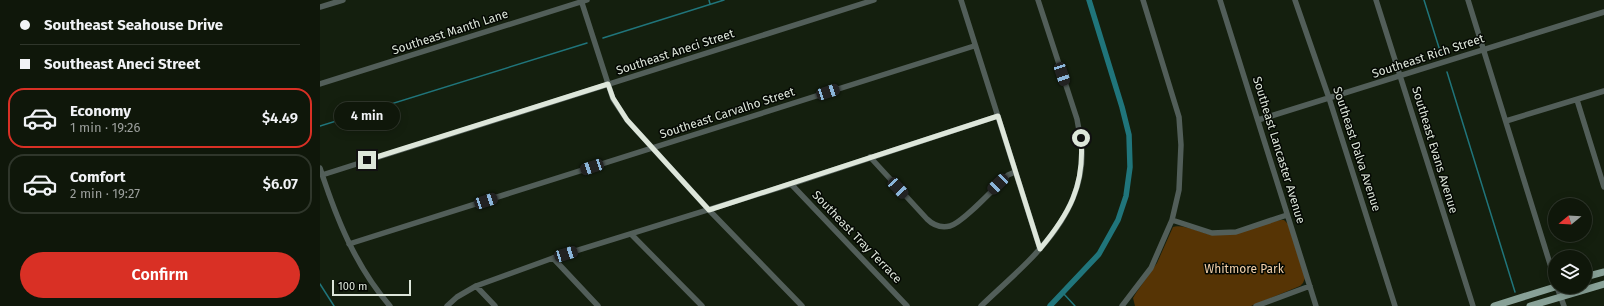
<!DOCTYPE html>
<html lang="en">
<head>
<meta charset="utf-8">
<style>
	body { margin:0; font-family:"Fira Sans",sans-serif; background:#1d2418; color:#f1f3f6; height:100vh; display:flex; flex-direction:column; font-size:15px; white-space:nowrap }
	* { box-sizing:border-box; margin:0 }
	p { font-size:13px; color:#9b9f9c }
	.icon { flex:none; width:22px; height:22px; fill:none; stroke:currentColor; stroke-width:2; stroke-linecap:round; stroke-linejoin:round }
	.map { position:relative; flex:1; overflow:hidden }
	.panel { display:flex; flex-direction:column; background:#0f170a; width:320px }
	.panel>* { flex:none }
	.hud { display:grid; align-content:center; height:88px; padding:0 20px; background:#0f170a }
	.needle { width:26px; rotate:252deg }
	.buttons { position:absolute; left:1228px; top:198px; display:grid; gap:8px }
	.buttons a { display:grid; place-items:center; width:44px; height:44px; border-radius:50%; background:#0f170a; box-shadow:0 2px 10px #0003,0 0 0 1px #2f362b; font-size:20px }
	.scale { position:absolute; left:12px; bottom:10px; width:79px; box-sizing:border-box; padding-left:4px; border:2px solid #dde6da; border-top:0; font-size:11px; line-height:14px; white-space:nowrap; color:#dde6da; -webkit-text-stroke:3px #040803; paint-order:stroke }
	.end { position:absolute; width:18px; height:18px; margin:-9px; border:5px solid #dde6da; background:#111; box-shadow:0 0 0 2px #111 }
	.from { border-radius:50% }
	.bubble { position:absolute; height:28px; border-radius:14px; background:#0f170a; box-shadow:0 2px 10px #0003,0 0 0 1px #2f362b; font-size:13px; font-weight:600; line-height:28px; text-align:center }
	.car { position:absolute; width:12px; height:24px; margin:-12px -6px; border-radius:5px; box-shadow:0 0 3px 1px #0007; background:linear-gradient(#222 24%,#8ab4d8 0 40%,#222 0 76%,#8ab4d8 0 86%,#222 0) }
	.hud b { display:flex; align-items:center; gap:14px; height:38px; font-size:15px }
	.hud b+b { border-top:1px solid #2f362b }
	.hud i { width:10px; height:10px; background:#f1f3f6 }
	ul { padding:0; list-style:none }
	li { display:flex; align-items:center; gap:12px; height:60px; margin:0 8px 6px; padding:0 12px; border:2px solid #2f362b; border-radius:16px }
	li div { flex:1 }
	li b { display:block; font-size:15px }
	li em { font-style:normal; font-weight:600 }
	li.active { border-color:#d93025 }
	li>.icon { width:36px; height:36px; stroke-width:1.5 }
	.button { display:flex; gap:8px; margin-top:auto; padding:8px 20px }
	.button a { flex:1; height:46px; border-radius:24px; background:#d93025; color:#fff; font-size:16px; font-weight:600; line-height:46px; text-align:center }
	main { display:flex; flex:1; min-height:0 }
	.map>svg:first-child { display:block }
	.green { fill:#563405 }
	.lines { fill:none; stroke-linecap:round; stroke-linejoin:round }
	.stream { stroke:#20757b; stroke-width:1.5 }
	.canal { stroke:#20757b; stroke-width:5.5 }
	.minor { stroke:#525e59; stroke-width:5.5 }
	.major { stroke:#88a197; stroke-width:7 }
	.route { stroke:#dde6da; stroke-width:5 }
	.labels { text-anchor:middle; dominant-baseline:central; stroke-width:3; stroke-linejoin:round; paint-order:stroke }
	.street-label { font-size:12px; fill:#dde6da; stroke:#040803 }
	.park-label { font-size:12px; fill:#f2cfa9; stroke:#040803 }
</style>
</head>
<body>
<main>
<section class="panel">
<div class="hud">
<b><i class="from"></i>Southeast Seahouse Drive</b>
<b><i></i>Southeast Aneci Street</b>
</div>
<ul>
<li class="active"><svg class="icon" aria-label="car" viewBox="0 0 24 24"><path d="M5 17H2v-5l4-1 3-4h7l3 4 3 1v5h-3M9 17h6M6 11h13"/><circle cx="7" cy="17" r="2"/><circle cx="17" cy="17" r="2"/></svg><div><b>Economy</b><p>1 min · 19:26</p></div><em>$4.49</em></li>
<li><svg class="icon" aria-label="car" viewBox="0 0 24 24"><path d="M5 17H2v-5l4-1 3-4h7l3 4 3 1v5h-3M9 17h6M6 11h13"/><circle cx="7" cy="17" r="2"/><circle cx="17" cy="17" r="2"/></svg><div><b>Comfort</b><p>2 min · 19:27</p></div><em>$6.07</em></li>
</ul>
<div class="button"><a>Confirm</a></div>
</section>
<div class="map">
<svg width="1284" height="306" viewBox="0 0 1284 306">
	<rect width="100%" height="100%" fill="#141f0e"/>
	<path class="green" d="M961,220H964L968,224L985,278L983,283L980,286L931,306H815L813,298L816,293L837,263L853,227C861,223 884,234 894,235Z"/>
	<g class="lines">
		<path class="stream" d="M389,0L390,4
			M1104,0L1121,54
			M283,38L404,0
			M1127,72L1195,292
			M0,126L267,43
			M0,284L14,306
			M743,293L755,306"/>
		<path class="canal" d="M730,306L779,254L798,220L806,196L810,167L809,135L802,107L769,0"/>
		<path class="minor" d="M261,0L293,99L307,120L389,210L482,306
			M641,0L720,249
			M900,0L996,306
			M975,0L1009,98L1075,306
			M1056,0L1153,306
			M1148,0L1235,280
			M0,7L23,0
			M0,84L267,0
			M1257,100L1284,187
			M938,120L1284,12
			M1186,121L1284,91
			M550,157L607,219C613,225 621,228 630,226C643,223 676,186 688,175L695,172
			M0,168C16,217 35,266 70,306
			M2,175L554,0
			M471,184L587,306
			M852,220L892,233L916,232L967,215
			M311,234L382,306
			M29,244L654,46
			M233,258L278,306
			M156,286L175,306
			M1237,287L1244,306
			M127,306L137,297L156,286L233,258L471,184L678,116
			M661,306C705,264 761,222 762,155C762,143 759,131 757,119L718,0
			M802,306L831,268L852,220L859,190L861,145L859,117L823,0
			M936,306L990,286"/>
		<path class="major" d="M1265,277L1284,272
			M1174,306L1235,287
			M1210,306L1284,284"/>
	</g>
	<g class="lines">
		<path class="route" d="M47,160L288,84L293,98L307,120L389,210L678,116L720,249C749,214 765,186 761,138"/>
	</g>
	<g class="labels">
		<g class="street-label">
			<text transform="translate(130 32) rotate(-18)">Southeast Manth Lane</text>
			<text transform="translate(355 52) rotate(-18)">Southeast Aneci Street</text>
			<text transform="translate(1108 56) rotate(-18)">Southeast Rich Street</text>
			<text transform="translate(407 113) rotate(-18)">Southeast Carvalho Street</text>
			<text transform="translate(1037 149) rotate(72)">Southeast Dalva Avenue</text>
			<text transform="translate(959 150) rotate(73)">Southeast Lancaster Avenue</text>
			<text transform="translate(1115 150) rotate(73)">Southeast Evans Avenue</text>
			<text transform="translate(537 237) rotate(46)">Southeast Tray Terrace</text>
		</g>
		<g class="park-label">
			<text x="924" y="269">Whitmore Park</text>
		</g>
	</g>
</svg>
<div class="buttons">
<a><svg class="needle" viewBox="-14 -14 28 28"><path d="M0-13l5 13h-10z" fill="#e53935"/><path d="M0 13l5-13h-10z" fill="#9b9f9c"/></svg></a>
<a><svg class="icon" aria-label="layers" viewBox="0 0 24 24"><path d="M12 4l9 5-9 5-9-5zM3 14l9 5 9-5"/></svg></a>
</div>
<div class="scale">100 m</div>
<i class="end from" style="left:761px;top:138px"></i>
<i class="end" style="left:47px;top:160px"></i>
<div class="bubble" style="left:14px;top:102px;width:66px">4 min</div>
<i class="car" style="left:742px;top:74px;rotate:162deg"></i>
<i class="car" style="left:508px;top:92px;rotate:72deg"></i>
<i class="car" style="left:272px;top:167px;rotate:252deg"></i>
<i class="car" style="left:678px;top:184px;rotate:226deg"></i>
<i class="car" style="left:578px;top:188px;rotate:137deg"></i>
<i class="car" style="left:166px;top:201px;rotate:72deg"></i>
<i class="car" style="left:246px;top:254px;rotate:73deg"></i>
</div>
</main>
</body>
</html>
